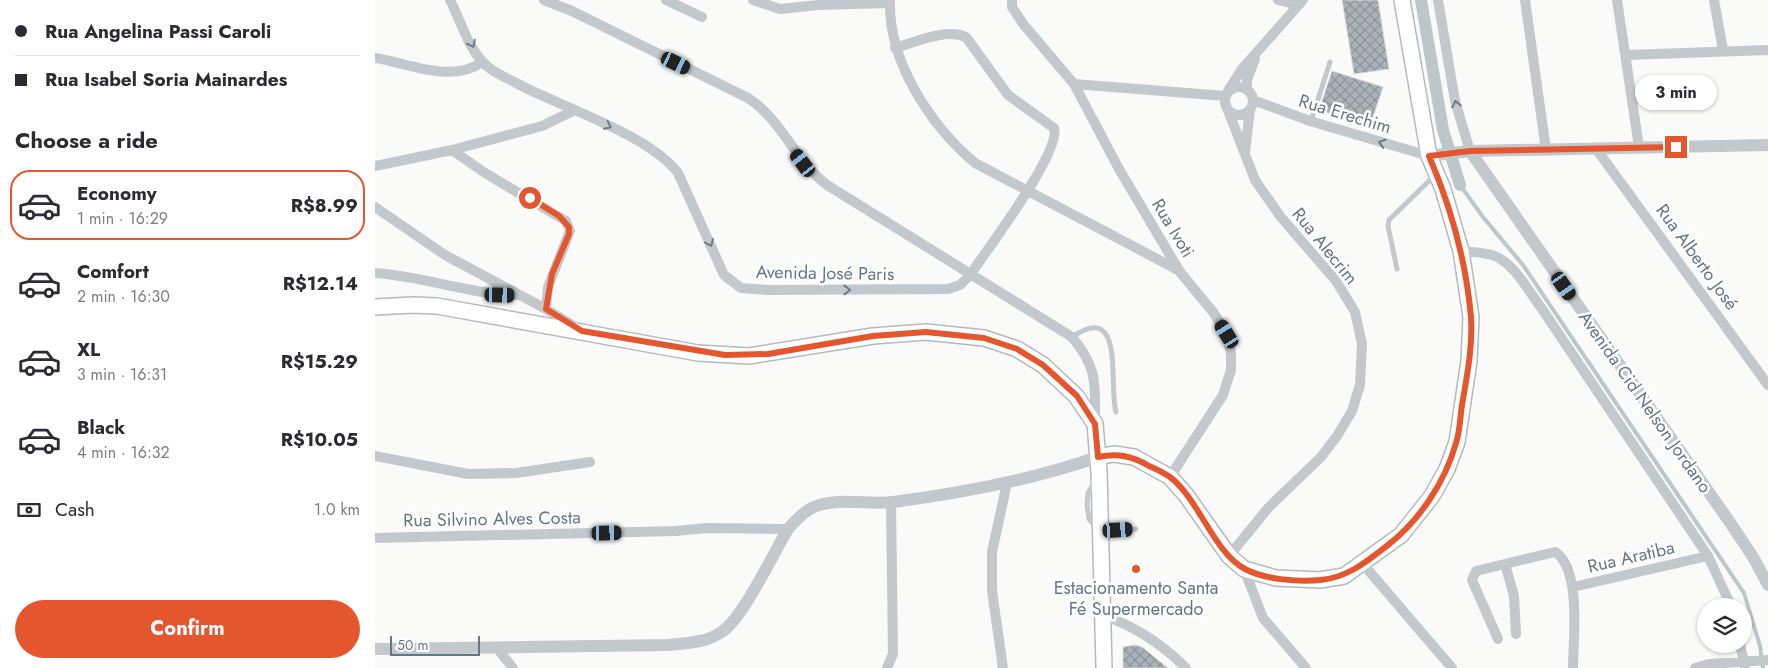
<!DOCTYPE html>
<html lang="en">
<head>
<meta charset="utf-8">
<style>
	body { margin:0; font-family:Jost,sans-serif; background:#f2f2f3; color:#2b2b33; height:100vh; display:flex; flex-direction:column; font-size:19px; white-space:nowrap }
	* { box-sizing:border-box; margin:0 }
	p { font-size:16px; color:#7c7c81 }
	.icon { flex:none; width:28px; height:28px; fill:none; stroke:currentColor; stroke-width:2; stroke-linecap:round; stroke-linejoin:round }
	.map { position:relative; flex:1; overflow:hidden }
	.details { display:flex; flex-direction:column; background:#fff; width:375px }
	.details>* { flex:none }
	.hud { display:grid; align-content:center; height:110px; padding:0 15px; background:#fff }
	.controls { position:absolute; left:1322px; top:598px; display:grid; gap:10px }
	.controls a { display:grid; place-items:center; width:55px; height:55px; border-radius:50%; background:#fff; box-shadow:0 1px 4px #0004; font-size:25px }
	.scale { position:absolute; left:15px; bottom:12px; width:90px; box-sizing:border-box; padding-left:5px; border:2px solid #657683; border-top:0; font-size:14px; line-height:18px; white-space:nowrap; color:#657683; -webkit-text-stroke:4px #fff; paint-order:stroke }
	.end { position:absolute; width:22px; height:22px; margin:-11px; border:6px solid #e4572e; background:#fff; box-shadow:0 0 0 2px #fff }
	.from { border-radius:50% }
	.bubble { position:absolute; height:35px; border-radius:18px; background:#fff; box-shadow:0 1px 4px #0004; font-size:16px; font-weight:700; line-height:35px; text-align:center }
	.car { position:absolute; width:15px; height:30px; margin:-15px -8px; border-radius:6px; box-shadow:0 0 4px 1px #0007; background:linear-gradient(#222 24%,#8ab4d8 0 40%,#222 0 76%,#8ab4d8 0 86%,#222 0) }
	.hud b { display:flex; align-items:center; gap:18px; height:48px; font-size:19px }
	.hud b+b { border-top:1px solid #e1e1e2 }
	.hud i { width:12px; height:12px; background:#2b2b33 }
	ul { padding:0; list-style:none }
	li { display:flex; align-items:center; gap:15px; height:70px; margin:0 10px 8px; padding:0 5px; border:2px solid transparent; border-radius:20px }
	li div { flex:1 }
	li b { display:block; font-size:19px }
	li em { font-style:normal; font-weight:700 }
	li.selected { border-color:#e4572e }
	li>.icon { width:45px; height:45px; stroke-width:1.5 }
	h2 { padding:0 15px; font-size:22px; line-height:60px }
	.pay { display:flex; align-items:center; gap:12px; height:55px; padding:0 15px; font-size:19px }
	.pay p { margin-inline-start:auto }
	.action { display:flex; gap:10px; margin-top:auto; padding:10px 15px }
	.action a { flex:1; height:58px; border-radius:30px; background:#e4572e; color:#fff; font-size:20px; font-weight:700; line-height:58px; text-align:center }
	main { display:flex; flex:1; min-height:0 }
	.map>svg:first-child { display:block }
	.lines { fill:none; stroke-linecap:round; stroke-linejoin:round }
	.stream { stroke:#bbc7cb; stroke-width:4 }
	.canal { stroke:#bbc7cb; stroke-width:12 }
	.building { fill:url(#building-cross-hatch); stroke:#dcdcda }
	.secondary-casing { stroke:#b3babf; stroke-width:18 }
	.service { stroke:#c3c8cc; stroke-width:5 }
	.minor { stroke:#c3c8cc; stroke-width:10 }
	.tertiary { stroke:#c3c8cc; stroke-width:12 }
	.secondary { stroke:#fff; stroke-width:15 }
	.oneway { stroke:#6a7a87 }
	.route { stroke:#e4572e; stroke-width:6 }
	.poi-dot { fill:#e4572e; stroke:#fff; stroke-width:2 }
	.labels { text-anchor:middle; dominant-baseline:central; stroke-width:5; stroke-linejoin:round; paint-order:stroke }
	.street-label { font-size:18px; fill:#657683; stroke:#fff }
	.poi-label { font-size:18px; fill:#657683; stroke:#fff }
</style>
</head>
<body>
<main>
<section class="details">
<div class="hud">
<b><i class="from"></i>Rua Angelina Passi Caroli</b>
<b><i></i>Rua Isabel Soria Mainardes</b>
</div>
<h2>Choose a ride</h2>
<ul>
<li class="selected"><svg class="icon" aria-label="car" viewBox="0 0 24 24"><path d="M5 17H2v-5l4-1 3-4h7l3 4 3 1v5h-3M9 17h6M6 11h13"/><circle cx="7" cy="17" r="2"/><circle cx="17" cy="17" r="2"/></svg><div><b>Economy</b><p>1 min · 16:29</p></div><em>R$8.99</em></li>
<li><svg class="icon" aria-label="car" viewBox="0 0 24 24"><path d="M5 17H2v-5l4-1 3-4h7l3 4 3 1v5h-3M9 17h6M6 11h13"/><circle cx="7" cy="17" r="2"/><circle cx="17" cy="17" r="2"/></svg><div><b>Comfort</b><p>2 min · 16:30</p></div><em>R$12.14</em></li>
<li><svg class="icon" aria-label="car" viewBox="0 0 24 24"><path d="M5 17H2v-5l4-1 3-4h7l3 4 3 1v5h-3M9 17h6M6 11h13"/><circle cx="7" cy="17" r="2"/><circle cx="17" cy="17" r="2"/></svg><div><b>XL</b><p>3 min · 16:31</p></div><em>R$15.29</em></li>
<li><svg class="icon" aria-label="car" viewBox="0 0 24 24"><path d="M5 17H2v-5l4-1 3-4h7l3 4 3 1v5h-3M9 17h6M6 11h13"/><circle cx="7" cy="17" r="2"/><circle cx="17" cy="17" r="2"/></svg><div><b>Black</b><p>4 min · 16:32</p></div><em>R$10.05</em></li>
</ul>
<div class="pay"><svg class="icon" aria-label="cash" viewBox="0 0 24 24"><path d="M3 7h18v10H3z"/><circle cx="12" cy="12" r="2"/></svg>Cash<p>1.0 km</p></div>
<div class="action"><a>Confirm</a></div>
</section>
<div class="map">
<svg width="1393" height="668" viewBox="0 0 1393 668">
	<defs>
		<pattern id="building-cross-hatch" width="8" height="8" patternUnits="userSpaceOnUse" patternTransform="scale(1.25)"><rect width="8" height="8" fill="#aab3b9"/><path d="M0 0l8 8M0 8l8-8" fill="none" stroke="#8e969c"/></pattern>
	</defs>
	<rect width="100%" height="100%" fill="#fafaf8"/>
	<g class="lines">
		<path class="stream" d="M1085,185L1108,217L1148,265L1369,593L1385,646L1388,668"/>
		<path class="canal" d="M1046,0L1068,130L1085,185"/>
	</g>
	<path class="building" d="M967,0H1003L1014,69L979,74Z
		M957,71L1008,87L995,126L944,110Z
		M760,645L767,647L793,668H748V647Z"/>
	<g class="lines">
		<g class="secondary-casing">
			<path id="secondary" d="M0,307L38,305L62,306L323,353L374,356L498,336L551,332L609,338L642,349L668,365L701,396L720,424L724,471L729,668
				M723,457L739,454L759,457L795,477L811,495L854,556L869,569L901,578L945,580L969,576L1026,535L1057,496L1072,469L1082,442L1094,361L1096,317L1086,251L1068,189L1054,156L1027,0"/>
		</g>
		<path class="service" d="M936,121L955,62
			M1022,269L1013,226L1014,220L1059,176
			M697,337C751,300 733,384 741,412
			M720,481L713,493L712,505L714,519L725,531L761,529"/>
		<path class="minor" d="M75,0C85,19 92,45 107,61C116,72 132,78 145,85C189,108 274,135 303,173L349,275L366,288L393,290L573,289L585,285L595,275C611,251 687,151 679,128L633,95L591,37C570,28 541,42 520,48
			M169,0L197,11L373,98C407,120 420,161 452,185L697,337C723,368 720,384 720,423
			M291,0L327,17
			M378,0L405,9L443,5L515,3
			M515,0C513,61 555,125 600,163L805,271
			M637,0V7L649,25L699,84L744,169L805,272L838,312L852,334L856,354V370L848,395L795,477
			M903,0L923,5
			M1063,0L1080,101L1095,151
			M1150,0L1171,150
			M1242,0L1264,147
			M1339,0L1348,50
			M1252,55L1393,50
			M0,58C33,63 77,84 107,62
			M699,84L850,96
			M850 101a14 14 0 1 1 28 0a14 14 0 1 1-28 0Z
			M872,89V80L880,59
			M853,91L867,69L928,0
			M878,100L935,121L1054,156
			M852,108L880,180L905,216L961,281L980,312L987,344L985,385L977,411L962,436L946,457L894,507L854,556
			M77,150L110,173L191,221L195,231L173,287L171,309
			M1222,150L1393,385
			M870,152L875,109
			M0,166L77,150L167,126L200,110
			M0,207L70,255L171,309L202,328
			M1086,251C1096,252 1107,252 1117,255C1139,262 1154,292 1167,309L1333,556L1356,606
			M0,273C48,276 93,294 141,295
			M0,456L93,474L141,473L215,462
			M0,538L301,531L331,528L413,529
			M988,564L1077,668
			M1130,564L1139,596L1141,634
			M869,569L888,618L931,668
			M1198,587L1333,556
			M727,615C760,626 786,643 811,668
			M1123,639L1097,580L1101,571L1180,552C1207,569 1198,640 1198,668
			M1365,644L1370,667
			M122,648L138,668
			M512,668L518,654L516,502
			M628,668L617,591V552L632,483
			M1320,668L1334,664L1393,660"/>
		<path class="tertiary" d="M1095,151L1354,521L1378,557L1393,585
			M1054,156L1095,151L1393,145
			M0,649L292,645C312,643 332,643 348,631C369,616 398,554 413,529C420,521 429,511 439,507C464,497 492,505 518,502C587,493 657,480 723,457"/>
		<use href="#secondary" class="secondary"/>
	</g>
	<defs><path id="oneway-chevron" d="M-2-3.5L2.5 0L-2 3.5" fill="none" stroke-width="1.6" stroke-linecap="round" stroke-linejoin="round" transform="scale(1.25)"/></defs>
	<g class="oneway">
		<use href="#oneway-chevron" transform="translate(97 44) rotate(64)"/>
		<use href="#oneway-chevron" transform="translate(1081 104) rotate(-102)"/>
		<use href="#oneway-chevron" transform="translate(233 126) rotate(26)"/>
		<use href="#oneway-chevron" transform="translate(1007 143) rotate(-164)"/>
		<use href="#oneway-chevron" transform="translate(335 243) rotate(65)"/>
		<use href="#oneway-chevron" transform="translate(472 290)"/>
	</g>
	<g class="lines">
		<path class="route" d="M155,198L184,216L194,227V234L177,274L171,309L207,331L350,355L393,354L498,336L551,332L609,338L642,349L668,365L702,396L720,424L723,457C743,453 757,456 774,466C781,469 789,473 795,477C824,499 839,553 870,569C891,580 924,582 946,580C974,577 992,561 1013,545C1045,520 1070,482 1081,443C1085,431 1085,418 1087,405C1092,376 1098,346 1096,317C1091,261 1076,207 1054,156L1095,151L1301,147"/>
	</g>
	<circle class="poi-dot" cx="761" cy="569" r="5"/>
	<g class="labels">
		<g class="street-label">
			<text transform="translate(970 114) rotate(17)">Rua Erechim</text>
			<text transform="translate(798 228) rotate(59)">Rua Ivoti</text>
			<text transform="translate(950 246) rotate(51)">Rua Alecrim</text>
			<text transform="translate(1322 257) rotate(54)">Rua Alberto José</text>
			<text transform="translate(450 273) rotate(1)">Avenida José Paris</text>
			<text transform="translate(1270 402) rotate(55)">Avenida Cid Nelson Jordano</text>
			<text transform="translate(117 519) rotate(-1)">Rua Silvino Alves Costa</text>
			<text transform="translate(1256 557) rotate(-13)">Rua Aratiba</text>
		</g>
		<g class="poi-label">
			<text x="761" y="588">Estacionamento Santa<tspan x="761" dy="21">Fé Supermercado</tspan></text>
		</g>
	</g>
</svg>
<div class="controls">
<a><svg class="icon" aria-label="layers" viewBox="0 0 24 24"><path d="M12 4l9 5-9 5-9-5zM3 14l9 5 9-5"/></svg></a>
</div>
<div class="scale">50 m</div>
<i class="end from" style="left:155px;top:198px"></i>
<i class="end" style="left:1301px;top:147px"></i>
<div class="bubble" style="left:1260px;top:75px;width:82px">3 min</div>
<i class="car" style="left:301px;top:63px;rotate:116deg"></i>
<i class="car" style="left:428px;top:163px;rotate:323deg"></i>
<i class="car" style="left:1189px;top:286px;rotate:145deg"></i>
<i class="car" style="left:125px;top:295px;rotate:91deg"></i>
<i class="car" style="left:852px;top:334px;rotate:328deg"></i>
<i class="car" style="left:743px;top:530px;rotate:87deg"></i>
<i class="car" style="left:232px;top:533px;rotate:89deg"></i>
</div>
</main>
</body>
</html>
